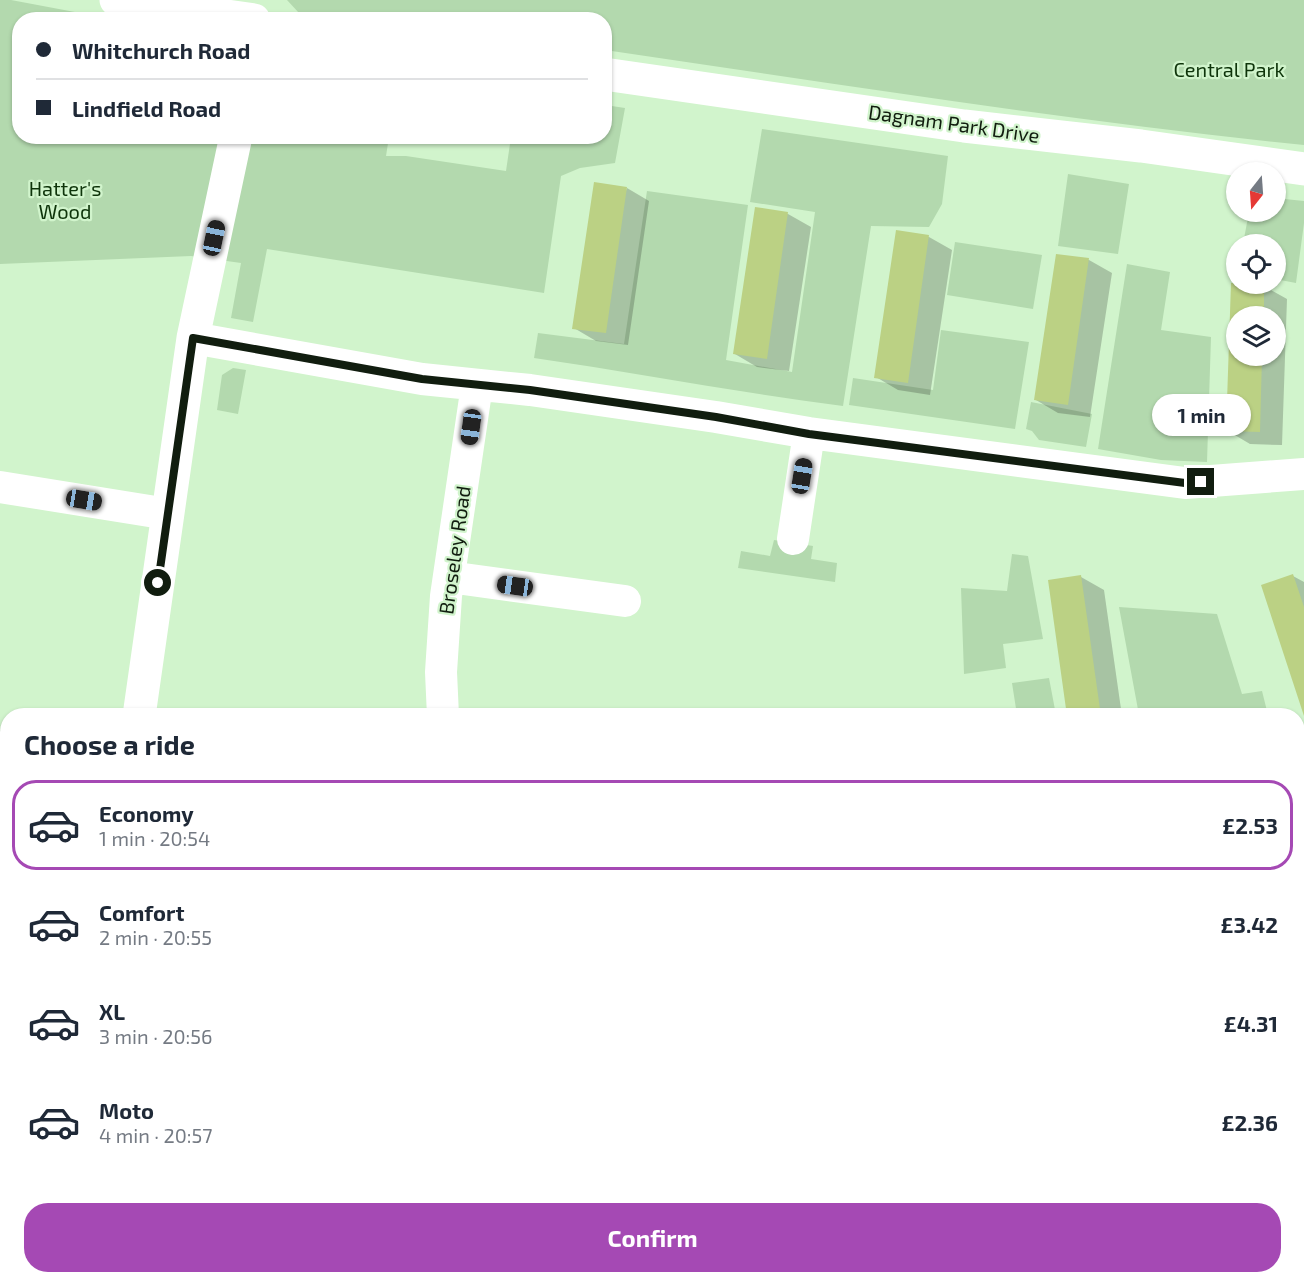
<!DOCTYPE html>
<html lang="en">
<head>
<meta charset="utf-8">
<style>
	body { margin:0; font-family:"Exo 2",sans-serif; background:#f6f6f7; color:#1f2937; height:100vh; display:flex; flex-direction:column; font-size:22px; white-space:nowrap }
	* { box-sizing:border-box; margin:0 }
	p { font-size:20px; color:#747a83 }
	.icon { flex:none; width:33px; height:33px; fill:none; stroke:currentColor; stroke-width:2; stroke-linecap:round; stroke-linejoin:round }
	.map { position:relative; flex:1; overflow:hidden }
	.drawer { position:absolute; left:0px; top:708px; width:1305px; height:576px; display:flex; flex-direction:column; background:#fff; border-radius:24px 24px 0 0; box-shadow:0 2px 4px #0004 }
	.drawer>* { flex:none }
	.banner { position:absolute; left:12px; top:12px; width:600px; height:132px; border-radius:24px; box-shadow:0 2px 4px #0004; display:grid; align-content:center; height:132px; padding:0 24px; background:#fff }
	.needle { width:39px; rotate:197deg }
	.fabs { position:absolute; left:1226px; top:162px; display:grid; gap:12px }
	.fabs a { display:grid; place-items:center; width:60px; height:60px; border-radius:50%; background:#fff; box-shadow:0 2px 4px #0004; font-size:30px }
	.end { position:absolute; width:27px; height:27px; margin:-14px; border:8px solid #111d0f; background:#fff; box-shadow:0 0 0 3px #fff }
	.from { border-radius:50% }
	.bubble { position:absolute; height:42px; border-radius:21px; background:#fff; box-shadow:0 2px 4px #0004; font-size:20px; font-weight:700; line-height:42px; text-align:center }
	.car { position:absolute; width:18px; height:36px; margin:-18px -9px; border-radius:8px; box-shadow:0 0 4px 2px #0007; background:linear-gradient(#222 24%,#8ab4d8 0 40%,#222 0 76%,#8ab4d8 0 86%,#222 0) }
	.banner b { display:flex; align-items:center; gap:21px; height:57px; font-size:22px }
	.banner b+b { border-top:2px solid #e0e1e3 }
	.banner i { width:15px; height:15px; background:#1f2937 }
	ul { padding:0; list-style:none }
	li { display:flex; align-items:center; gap:18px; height:90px; margin:0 12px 9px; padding:0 12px; border:3px solid transparent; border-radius:24px }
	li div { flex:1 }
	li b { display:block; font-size:22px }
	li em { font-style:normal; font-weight:700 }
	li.selected { border-color:#a549b4 }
	li>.icon { width:54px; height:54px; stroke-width:1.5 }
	h2 { padding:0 24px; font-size:27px; line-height:72px }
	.action { display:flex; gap:12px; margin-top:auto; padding:12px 24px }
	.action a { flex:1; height:69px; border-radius:24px; background:#a549b4; color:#fff; font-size:24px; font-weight:700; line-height:69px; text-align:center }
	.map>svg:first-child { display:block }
	.green { fill:#b3d9ae }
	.shadow { fill:#0003; fill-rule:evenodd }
	.building { fill:#bbd184 }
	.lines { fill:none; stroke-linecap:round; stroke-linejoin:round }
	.minor { stroke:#fff; stroke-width:32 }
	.tertiary { stroke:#fff; stroke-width:33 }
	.route { stroke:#111d0f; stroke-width:8 }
	.labels { text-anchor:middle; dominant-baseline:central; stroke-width:4.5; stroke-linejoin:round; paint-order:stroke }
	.park-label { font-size:20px; fill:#0e340a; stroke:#d1f4cc }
	.street-label { font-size:20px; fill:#111d0f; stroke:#d1f4cc }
</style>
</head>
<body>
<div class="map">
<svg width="1304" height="1284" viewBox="0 0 1304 1284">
	<rect width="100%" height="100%" fill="#d1f4cc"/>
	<path class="green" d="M0,0H11L112,19L20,20V136L389,137L386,156H406L506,171L511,137L604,136L605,105L625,108L615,163L580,168L561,176L544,293L267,249L253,322L231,318L241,263L191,256L0,264Z
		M287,0H1304V145C1070,121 837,84 605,50L604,20L324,19V17L299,13Z
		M762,129L948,156L942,204L929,227L871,226L843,406C740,393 638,373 534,358L538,333L624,344L647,191L748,205L726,360L792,372L815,212L750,202Z
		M1068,174L1129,184L1118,254L1058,246Z
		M1275,198L1304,201V223L1296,283L1275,279V244H1243L1249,212H1275Z
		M955,242L1042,255L1033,309L947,295Z
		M1127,264L1170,272L1161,330L1211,337L1207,462L1161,460L1098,449Z
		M941,330L1029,342L1015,429L849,405L853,378L933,390Z
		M233,368L246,370L238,414L217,410L222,375Z
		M1031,402L1092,414L1086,447L1039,440L1032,431L1026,429Z
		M774,540L813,546L811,559L837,563L835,582L738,568L741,551L770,556Z
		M1012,554L1028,556L1043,639L1003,644L1006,668L964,674L961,588L1007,591Z
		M1119,607L1217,614L1242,694L1262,691L1268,715H1139Z
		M1049,678L1056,715H1017L1012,683Z
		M0,730L7,731V778H0Z
		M1298,763L1304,779V830L1299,831Z
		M69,1276H214V1277L198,1284H59L58,1281Z
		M662,1276L668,1284H302L297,1277Z"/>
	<path class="shadow" d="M627,188L649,201L628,345L596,341L574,328Z
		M756,209L788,214L811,227L789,371L757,367L735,354Z
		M897,232L929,237L952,250L930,395L898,390L876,377Z
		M1057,255L1089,260L1112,273L1090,417L1058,413L1036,400Z
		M1232,284L1264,286L1287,299L1282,445L1250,444L1228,431ZM1236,316H1275V356H1236Z
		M1293,576L1304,582V712Z
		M1081,577L1104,590L1122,716H1068Z
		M1298,950L1304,968V1019L1298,1022Z"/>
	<path class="building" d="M594,182L627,187L606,333L572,329Z
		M755,207L788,212L767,359L733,354Z
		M896,230L929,235L908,383L874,378Z
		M1056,254L1089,258L1068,405L1034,400Z
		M1231,283L1264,284V316H1236V356H1262L1260,432L1226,431Z
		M1293,574L1304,607V716L1261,585Z
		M1081,575L1101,716H1067L1048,580Z
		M1298,981L1304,998V1006L1298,1008Z"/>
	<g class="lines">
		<path class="minor" d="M193,338L422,379L530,390L716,417L809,433L1185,483L1304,474
			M0,487L168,514
			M793,539L809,433
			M449,577L625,601
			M443,716L441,672L446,596L477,385
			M1298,1116L1304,1103
			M673,1276L678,1284
			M1077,1276L1091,1284
			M481,1284L491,1276
			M1233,1284L1235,1276"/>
		<path class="tertiary" d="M116,0L254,20
			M604,74L964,126L1141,146L1304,169
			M139,716L193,338L236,136
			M263,1276L267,1284"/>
	</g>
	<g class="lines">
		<path class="route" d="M158,583L193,338L422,379L530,390L716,417L809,434L1185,483L1201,482"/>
	</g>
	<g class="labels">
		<g class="park-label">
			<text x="1229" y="69">Central Park</text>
			<text x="65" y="188">Hatter's<tspan x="65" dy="23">Wood</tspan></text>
		</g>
		<g class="street-label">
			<text transform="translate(954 123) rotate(8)">Dagnam Park Drive</text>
			<text transform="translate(454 550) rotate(-82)">Broseley Road</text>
		</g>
	</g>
</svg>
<div class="fabs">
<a><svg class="needle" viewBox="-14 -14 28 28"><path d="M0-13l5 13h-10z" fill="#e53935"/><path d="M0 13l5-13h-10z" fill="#747a83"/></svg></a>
<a><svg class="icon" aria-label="locate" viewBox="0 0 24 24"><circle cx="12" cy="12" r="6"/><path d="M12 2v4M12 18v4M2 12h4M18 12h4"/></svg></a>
<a><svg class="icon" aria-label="layers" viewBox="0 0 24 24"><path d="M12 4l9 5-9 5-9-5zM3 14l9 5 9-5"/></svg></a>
</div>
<i class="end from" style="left:158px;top:583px"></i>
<i class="end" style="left:1201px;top:482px"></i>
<div class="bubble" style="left:1152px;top:394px;width:99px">1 min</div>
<i class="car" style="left:214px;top:238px;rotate:12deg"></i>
<i class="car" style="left:471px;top:427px;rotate:188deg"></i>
<i class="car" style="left:802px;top:476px;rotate:9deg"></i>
<i class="car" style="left:84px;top:500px;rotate:99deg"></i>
<i class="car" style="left:515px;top:586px;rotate:278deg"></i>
<div class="banner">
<b><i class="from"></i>Whitchurch Road</b>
<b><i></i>Lindfield Road</b>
</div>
<section class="drawer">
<h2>Choose a ride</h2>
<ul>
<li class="selected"><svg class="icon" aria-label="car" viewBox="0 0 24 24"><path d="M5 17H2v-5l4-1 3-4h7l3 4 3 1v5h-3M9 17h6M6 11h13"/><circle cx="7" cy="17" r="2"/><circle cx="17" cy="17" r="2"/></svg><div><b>Economy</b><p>1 min · 20:54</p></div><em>£2.53</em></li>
<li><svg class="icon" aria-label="car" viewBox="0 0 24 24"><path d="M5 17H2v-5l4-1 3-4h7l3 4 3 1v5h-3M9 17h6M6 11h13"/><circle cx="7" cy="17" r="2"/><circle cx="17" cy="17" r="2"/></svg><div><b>Comfort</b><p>2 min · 20:55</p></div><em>£3.42</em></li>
<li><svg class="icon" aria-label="car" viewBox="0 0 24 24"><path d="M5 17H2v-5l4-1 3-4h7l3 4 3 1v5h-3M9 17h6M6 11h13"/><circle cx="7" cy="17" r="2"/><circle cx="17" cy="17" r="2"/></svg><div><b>XL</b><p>3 min · 20:56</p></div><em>£4.31</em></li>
<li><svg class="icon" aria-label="car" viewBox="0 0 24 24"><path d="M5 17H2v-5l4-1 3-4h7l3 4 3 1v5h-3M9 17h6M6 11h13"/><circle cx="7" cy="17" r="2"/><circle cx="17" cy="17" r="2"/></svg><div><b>Moto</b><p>4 min · 20:57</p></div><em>£2.36</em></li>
</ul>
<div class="action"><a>Confirm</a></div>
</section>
</div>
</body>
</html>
